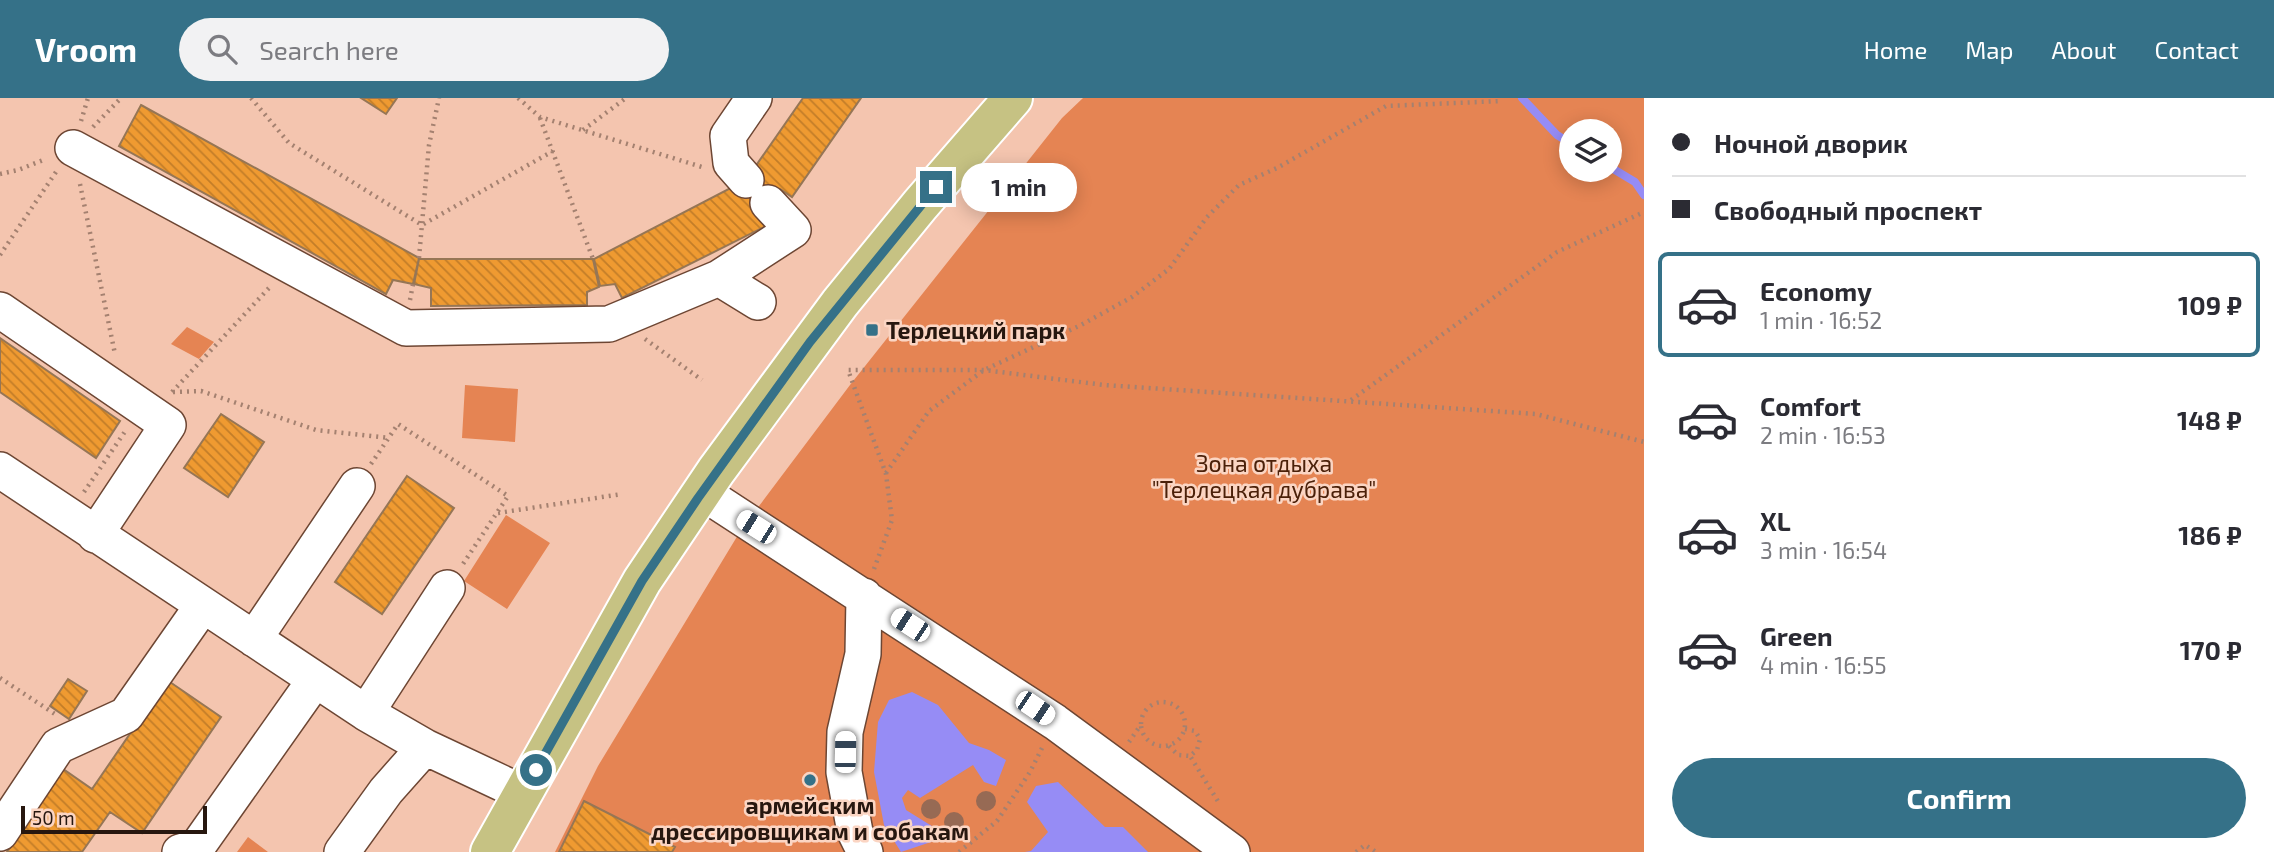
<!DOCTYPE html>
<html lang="en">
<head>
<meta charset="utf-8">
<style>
	body { margin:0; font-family:"Exo 2",sans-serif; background:#f2f2f3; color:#2b2b33; height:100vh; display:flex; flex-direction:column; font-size:26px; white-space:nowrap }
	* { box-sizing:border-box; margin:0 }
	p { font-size:23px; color:#7c7c81 }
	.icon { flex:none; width:38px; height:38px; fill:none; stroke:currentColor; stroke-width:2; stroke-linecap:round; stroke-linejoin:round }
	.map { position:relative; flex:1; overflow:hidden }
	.drawer { display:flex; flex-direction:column; background:#fff; width:630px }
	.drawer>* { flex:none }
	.hud { display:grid; align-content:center; height:154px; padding:0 28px; background:#fff }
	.buttons { position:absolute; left:1559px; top:21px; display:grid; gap:14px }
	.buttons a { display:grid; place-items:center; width:63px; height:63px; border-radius:50%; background:#fff; box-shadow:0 4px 18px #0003; font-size:35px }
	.scale { position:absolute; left:21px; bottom:18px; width:186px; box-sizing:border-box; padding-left:7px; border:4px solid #27170f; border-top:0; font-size:19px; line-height:24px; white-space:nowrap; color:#27170f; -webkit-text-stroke:5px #fbd5c3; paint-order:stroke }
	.end { position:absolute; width:32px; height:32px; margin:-16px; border:9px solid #357188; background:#fff; box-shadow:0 0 0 4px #fff }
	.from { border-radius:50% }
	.bubble { position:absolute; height:49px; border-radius:24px; background:#fff; box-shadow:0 4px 18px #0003; font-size:23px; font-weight:700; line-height:49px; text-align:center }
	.car { position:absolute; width:21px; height:42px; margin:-21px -10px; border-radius:9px; box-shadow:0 0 5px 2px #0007; background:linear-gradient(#fff 24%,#345 0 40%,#fff 0 76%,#345 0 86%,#fff 0) }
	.hud b { display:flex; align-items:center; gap:24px; height:66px; font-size:26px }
	.hud b+b { border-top:2px solid #e1e1e2 }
	.hud i { width:18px; height:18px; background:#2b2b33 }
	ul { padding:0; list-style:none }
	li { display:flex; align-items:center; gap:21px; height:105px; margin:0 14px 10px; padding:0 14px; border:4px solid transparent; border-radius:10px }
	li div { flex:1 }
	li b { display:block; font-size:26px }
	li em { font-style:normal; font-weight:700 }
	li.active { border-color:#357188 }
	li>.icon { width:63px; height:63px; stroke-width:1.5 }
	.action { display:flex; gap:14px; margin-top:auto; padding:14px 28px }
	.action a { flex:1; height:80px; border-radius:42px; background:#357188; color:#fff; font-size:28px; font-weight:700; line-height:80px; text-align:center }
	header { display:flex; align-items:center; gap:42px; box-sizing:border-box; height:98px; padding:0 35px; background:#357188; color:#fff }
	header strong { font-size:33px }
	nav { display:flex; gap:38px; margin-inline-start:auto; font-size:24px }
	.search { width:490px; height:63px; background:#f2f2f3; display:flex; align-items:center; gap:18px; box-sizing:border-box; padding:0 24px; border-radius:38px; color:#7c7c81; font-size:26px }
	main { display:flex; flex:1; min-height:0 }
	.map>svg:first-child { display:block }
	.green { fill:#e58453; fill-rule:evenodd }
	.water { fill:#968cf5 }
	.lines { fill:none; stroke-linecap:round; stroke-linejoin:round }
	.stream { stroke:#968cf5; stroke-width:8 }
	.building { fill:url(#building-back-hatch); stroke:#967655; stroke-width:2 }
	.minor-casing { stroke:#6d4633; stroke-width:38 }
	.major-casing { stroke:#fff; stroke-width:42 }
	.path { stroke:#a48170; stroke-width:4.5; stroke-dasharray:2 5; stroke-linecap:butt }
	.minor { stroke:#fff; stroke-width:35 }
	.major { stroke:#c6c283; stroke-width:38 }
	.tree { fill:#976a54 }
	.route { stroke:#357188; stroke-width:9 }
	.poi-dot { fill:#357188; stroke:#fbd5c3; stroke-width:2.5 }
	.labels { text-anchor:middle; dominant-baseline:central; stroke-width:5; stroke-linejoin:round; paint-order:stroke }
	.poi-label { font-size:23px; font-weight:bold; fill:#27170f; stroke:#fbd5c3; text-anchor:start }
	.park-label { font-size:23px; fill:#4b2009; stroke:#fbd5c3 }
</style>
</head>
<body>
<header>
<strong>Vroom</strong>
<div class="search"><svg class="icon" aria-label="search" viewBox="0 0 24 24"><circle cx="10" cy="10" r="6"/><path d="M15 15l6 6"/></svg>Search here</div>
<nav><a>Home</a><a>Map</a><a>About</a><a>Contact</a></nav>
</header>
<main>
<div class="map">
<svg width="1644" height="754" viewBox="0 0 1644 754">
	<defs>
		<pattern id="building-back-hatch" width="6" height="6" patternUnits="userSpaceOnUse" patternTransform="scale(1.75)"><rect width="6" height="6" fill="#ef9a31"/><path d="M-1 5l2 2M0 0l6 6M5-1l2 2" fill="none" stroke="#c27d28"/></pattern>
	</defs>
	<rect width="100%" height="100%" fill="#f4c5af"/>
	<path class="green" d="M1083,0H1644V754H555L598,668L741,432L850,287L1062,20ZM1572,33H1610V72H1572Z
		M187,229L214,244L199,261L171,246Z
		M465,287L518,291L515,344L462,340Z
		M506,417L550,445L507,511L464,483Z
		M248,739L268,754H237Z"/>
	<path class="water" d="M912,594L938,607L969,645L989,652L1006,662L996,688L984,684L973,667L920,700L908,692L902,700L906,712L935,730L937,742L901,754L884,727L874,674L878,624L889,602Z
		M1058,684L1105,729H1123L1148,754H1025L1031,753L1048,734L1027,704L1036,688Z"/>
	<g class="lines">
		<path class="stream" d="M1522,0L1557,37L1572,46
			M1610,69L1635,84L1644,97"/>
	</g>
	<path class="building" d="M361,0H397L386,16Z
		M803,0H861L792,99L780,91L768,104L746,82Z
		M141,7L419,160L413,186L393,182L386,196L119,48Z
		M746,82L768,105L766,128L622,200L615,186L600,188L594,161Z
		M419,161H593L599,189L587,194V207L431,208V190L414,186Z
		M0,240L120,323L96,360L0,294Z
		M221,316L264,344L228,399L184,370Z
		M407,378L454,410L382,516L335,484Z
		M68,581L87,593L69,621L50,608Z
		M167,582L221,619L142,735L110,714L82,754H7L63,671L92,691Z
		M584,703L675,749L672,754H559Z"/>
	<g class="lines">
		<g class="minor-casing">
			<path id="minor" d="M73,50L406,230L609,226L719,180L758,204
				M746,82L731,65L728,38L754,0
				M719,180L793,132L768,105
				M0,212L168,327L95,437
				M0,372L366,615L425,649L523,695
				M702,394L1055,624L1232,754
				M864,498L863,556L845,634L844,674L855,734L865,754
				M254,541L357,388
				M366,615L447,490
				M0,735L58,648L126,617L203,507
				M180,754L197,749L315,582
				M342,754L386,693L425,649"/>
		</g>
		<g class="major-casing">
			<path id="major" d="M490,754L642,483L716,373L840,205L920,107L1013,0"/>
		</g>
		<path class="path" d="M251,0L289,45L422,127L553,53
			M518,0L540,19L702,69
			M540,20L593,161
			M81,23L88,0
			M93,29L121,0
			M583,32L626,0
			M0,76L18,72L46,61
			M80,86L115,256
			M0,157L56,74
			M419,160L429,47L439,0
			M410,202L413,186
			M645,241L702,282
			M172,294L269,190
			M173,294L201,293L316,332L389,340
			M1351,302L1557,154L1644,114
			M371,366L398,326L508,398L463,466
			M886,375L929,313L984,272L1081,227L1132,199L1169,171L1207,119L1239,87L1277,70L1386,8L1502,3
			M84,394L126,332
			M498,415L622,396
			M874,471L892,422L886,376L848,272H984L1104,287L1536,316L1644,344
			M0,580L58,618
			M1141 626a22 22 0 1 1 44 0a22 22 0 1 1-44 0Z
			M1185,631L1195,633L1200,641L1197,652L1190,658L1219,705
			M1129,644L1140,628
			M1169,648L1178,657L1190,658
			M959,754L997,723L1030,674L1042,650
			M1356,754L1365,747L1376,754"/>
		<use href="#minor" class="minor"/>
		<use href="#major" class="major"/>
	</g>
	<g class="tree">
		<circle cx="986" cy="703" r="10"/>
		<circle cx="931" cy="711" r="10"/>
		<circle cx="954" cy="724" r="10"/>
	</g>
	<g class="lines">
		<path class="route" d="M536,672L642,483L698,400L810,244L936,89"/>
	</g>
	<g class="poi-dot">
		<rect x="865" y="225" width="14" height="14" rx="3.5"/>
		<circle cx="810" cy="682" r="7"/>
	</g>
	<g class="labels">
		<g class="poi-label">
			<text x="886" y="232">Терлецкий парк</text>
			<text x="810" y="707" text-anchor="middle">армейским<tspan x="810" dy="26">дрессировщикам и собакам</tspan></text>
		</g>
		<g class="park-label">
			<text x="1264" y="365">Зона отдыха<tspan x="1264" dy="26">"Терлецкая дубрава"</tspan></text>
		</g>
	</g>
</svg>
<div class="buttons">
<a><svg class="icon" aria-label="layers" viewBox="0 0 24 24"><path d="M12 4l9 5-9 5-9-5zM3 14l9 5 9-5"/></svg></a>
</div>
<div class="scale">50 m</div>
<i class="end from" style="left:536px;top:672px"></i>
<i class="end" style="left:936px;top:89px"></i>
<div class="bubble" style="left:961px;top:65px;width:116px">1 min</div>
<i class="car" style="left:756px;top:429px;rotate:302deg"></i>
<i class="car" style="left:910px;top:527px;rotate:303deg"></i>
<i class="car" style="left:1035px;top:610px;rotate:124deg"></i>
<i class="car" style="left:845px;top:654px;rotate:1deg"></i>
</div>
<section class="drawer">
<div class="hud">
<b><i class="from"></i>Ночной дворик</b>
<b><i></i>Свободный проспект</b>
</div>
<ul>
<li class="active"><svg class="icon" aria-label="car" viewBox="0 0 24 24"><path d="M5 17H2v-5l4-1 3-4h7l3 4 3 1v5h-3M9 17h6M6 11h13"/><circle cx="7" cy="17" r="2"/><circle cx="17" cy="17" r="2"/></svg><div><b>Economy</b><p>1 min · 16:52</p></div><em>109 ₽</em></li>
<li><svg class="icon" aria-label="car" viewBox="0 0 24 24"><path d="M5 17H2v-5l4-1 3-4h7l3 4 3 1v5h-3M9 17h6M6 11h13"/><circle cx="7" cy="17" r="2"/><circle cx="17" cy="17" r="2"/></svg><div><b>Comfort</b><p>2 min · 16:53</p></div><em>148 ₽</em></li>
<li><svg class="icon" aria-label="car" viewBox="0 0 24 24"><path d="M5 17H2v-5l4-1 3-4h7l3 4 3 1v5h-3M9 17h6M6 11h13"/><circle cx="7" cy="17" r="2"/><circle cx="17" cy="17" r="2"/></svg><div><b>XL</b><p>3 min · 16:54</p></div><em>186 ₽</em></li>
<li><svg class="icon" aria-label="car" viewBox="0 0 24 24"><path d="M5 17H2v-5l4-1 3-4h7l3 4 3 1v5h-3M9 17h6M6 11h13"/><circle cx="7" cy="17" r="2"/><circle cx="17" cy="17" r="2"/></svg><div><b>Green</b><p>4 min · 16:55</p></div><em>170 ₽</em></li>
</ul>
<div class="action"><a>Confirm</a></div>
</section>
</main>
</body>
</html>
